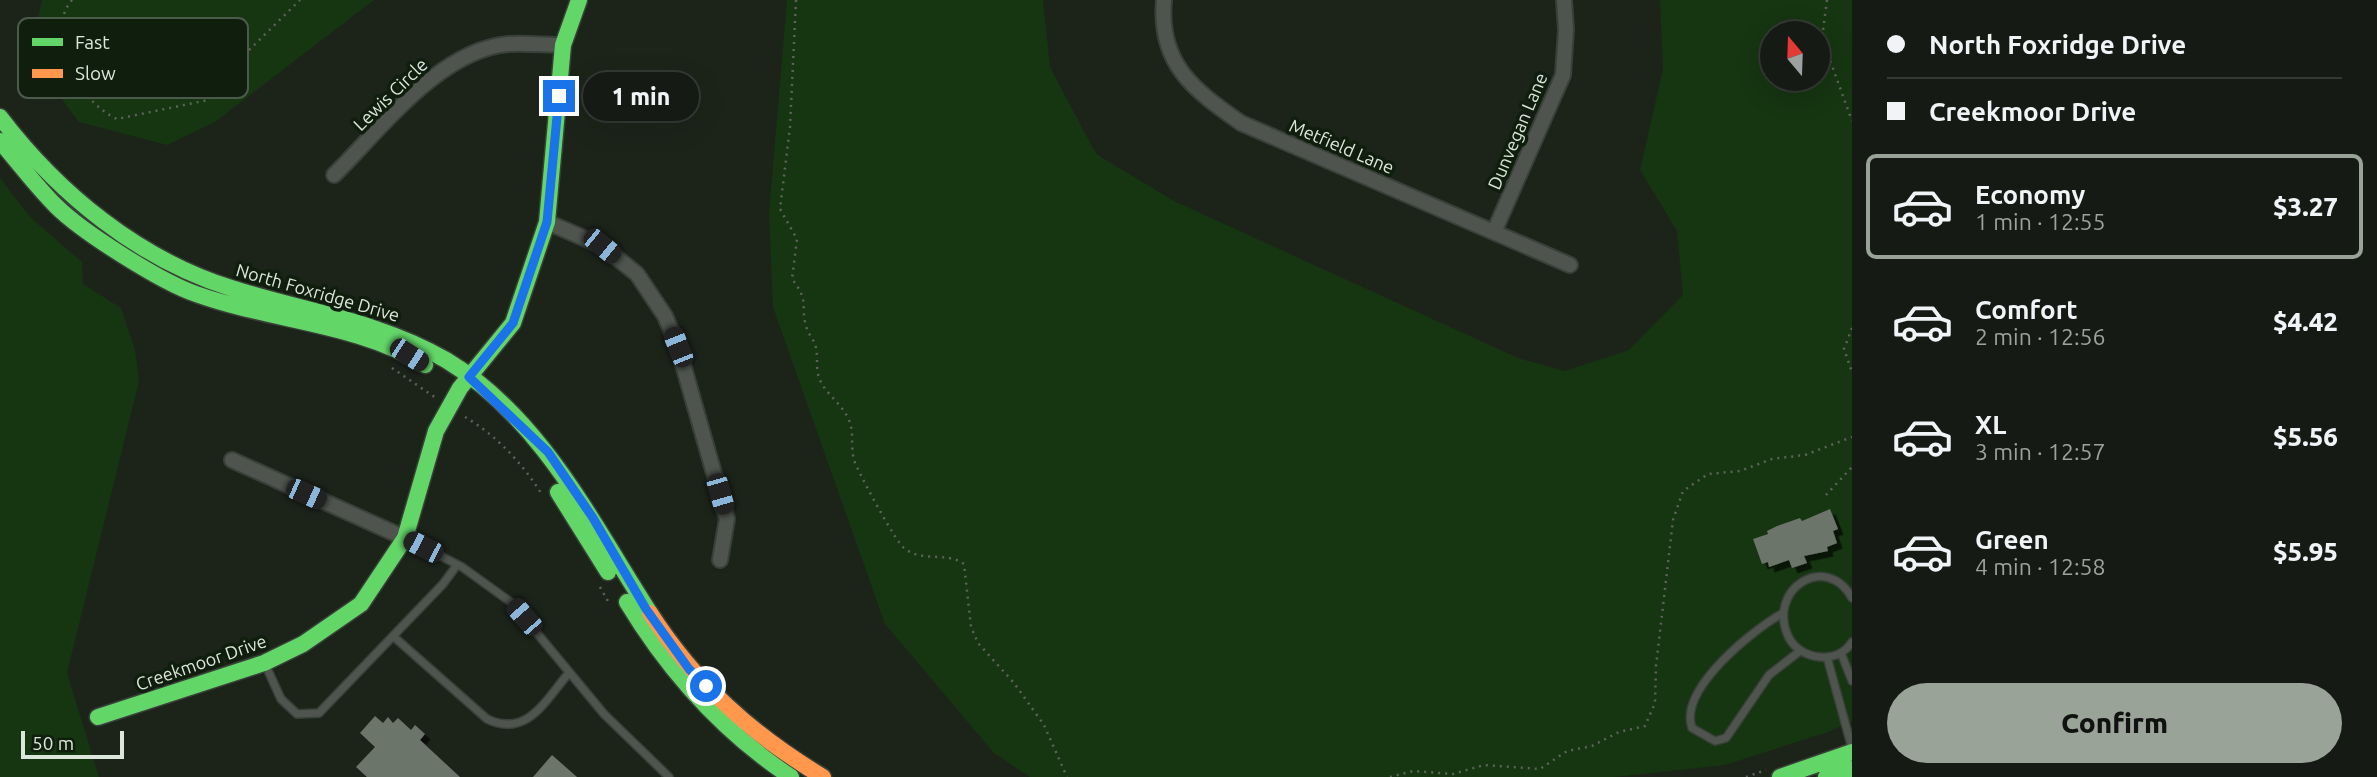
<!DOCTYPE html>
<html lang="en">
<head>
<meta charset="utf-8">
<style>
	body { margin:0; font-family:Ubuntu,sans-serif; background:#222822; color:#f1f3f6; height:100vh; display:flex; flex-direction:column; font-size:26px; white-space:nowrap }
	* { box-sizing:border-box; margin:0 }
	p { font-size:23px; color:#9da1a0 }
	.icon { flex:none; width:38px; height:38px; fill:none; stroke:currentColor; stroke-width:2; stroke-linecap:round; stroke-linejoin:round }
	.map { position:relative; flex:1; overflow:hidden }
	.panel { display:flex; flex-direction:column; background:#151b14; width:525px }
	.panel>* { flex:none }
	.top-card { display:grid; align-content:center; height:154px; padding:0 35px; background:#151b14 }
	.needle { width:46px; rotate:341deg }
	.fabs { position:absolute; left:1760px; top:21px; display:grid; gap:14px }
	.fabs a { display:grid; place-items:center; width:70px; height:70px; border-radius:50%; background:#151b14; box-shadow:0 7px 28px #0002,0 0 0 2px #343934; font-size:35px }
	.scale { position:absolute; left:21px; bottom:18px; width:103px; box-sizing:border-box; padding-left:7px; border:4px solid #dce7db; border-top:0; font-size:19px; line-height:24px; white-space:nowrap; color:#dce7db; -webkit-text-stroke:5px #0f1e0d; paint-order:stroke }
	.end { position:absolute; width:32px; height:32px; margin:-16px; border:9px solid #1a73e8; background:#fff; box-shadow:0 0 0 4px #fff }
	.from { border-radius:50% }
	.bubble { position:absolute; height:49px; border-radius:24px; background:#151b14; box-shadow:0 7px 28px #0002,0 0 0 2px #343934; font-size:23px; font-weight:800; line-height:49px; text-align:center }
	.car { position:absolute; width:21px; height:42px; margin:-21px -10px; border-radius:9px; box-shadow:0 0 5px 2px #0007; background:linear-gradient(#222 24%,#8ab4d8 0 40%,#222 0 76%,#8ab4d8 0 86%,#222 0) }
	.top-card b { display:flex; align-items:center; gap:24px; height:66px; font-size:26px }
	.top-card b+b { border-top:2px solid #343934 }
	.top-card i { width:18px; height:18px; background:#f1f3f6 }
	ul { padding:0; list-style:none }
	li { display:flex; align-items:center; gap:21px; height:105px; margin:0 14px 10px; padding:0 21px; border:4px solid transparent; border-radius:10px }
	li div { flex:1 }
	li b { display:block; font-size:26px }
	li em { font-style:normal; font-weight:800 }
	li.current { border-color:#99a397 }
	li>.icon { width:63px; height:63px; stroke-width:1.5 }
	.button { display:flex; gap:14px; margin-top:auto; padding:14px 35px }
	.button a { flex:1; height:80px; border-radius:42px; background:#99a397; color:#111; font-size:28px; font-weight:800; line-height:80px; text-align:center }
	main { display:flex; flex:1; min-height:0 }
	.map>svg:first-child { display:block }
	.green { fill:#163511; fill-rule:evenodd }
	.building { fill:#6c746a; filter:url(#shadow) }
	.lines { fill:none; stroke-linecap:round; stroke-linejoin:round }
	.lane-casing { stroke:#394039; stroke-width:10 }
	.street-casing { stroke:#394039; stroke-width:18 }
	.fast-casing { stroke:#394039; stroke-width:19 }
	.slow-casing { stroke:#394039; stroke-width:19 }
	.path { stroke:#5d635b; stroke-width:2.5; stroke-dasharray:2 5; stroke-linecap:butt }
	.lane { stroke:#4f554e; stroke-width:7 }
	.street { stroke:#4f554e; stroke-width:14 }
	.fast { stroke:#63d668; stroke-width:16 }
	.slow { stroke:#ff974d; stroke-width:16 }
	.route { stroke:#1a73e8; stroke-width:9 }
	.labels { text-anchor:middle; dominant-baseline:central; stroke-width:7; stroke-linejoin:round; paint-order:stroke }
	.street-label { font-size:18px; fill:#dce7db; stroke:#0f1e0d }
	.key { fill:#0f1e0d; stroke:#4c5a4b; stroke-width:2 }
	.key-label { font-size:19px; fill:#dce7db }
</style>
</head>
<body>
<main>
<div class="map">
<svg width="1852" height="777" viewBox="0 0 1852 777">
	<defs>
		<filter id="shadow"><feDropShadow dx="5.5" dy="5.5" stdDeviation="0" flood-color="#0009"/></filter>
	</defs>
	<rect width="100%" height="100%" fill="#1c241a"/>
	<path class="green" d="M42,0H374L215,122L167,145L79,122L48,81L33,41Z
		M787,0H1043L1050,67L1096,154L1174,201L1518,358L1565,371L1629,350L1683,295L1677,231L1640,170L1663,69L1660,0H1852V721L1828,732L1725,765L1615,777H1030L994,753L885,624L773,307L769,214ZM1773,33H1818V79H1773Z
		M0,178L30,217L82,262L83,284L121,308L135,350L139,381L67,673L99,777H0Z"/>
	<path class="building" d="M1830,509L1838,529L1833,531L1837,543L1827,547L1828,551L1804,556L1807,563L1792,568L1789,560L1769,567L1768,562L1762,564L1753,539L1768,534L1767,531L1777,526L1800,518L1802,521Z
		M375,716L383,723L388,717L393,723L398,718L411,730L415,725L425,734L420,740L460,777H367L356,767L375,747L360,733Z
		M552,755L577,777H533Z"/>
	<g class="lines">
		<g class="lane-casing">
			<path id="lane" d="M406,538L462,567L512,603L604,714L669,777
				M1852,598C1827,551 1765,589 1789,638C1795,649 1807,656 1820,657C1833,658 1845,653 1852,642
				M1783,613C1754,629 1678,689 1692,728L1715,741L1726,738L1769,675L1800,651
				M393,636L487,719C527,738 545,701 568,674
				M1841,653L1852,681
				M1827,657L1852,748
				M265,664L281,699L297,714L319,713L443,584L457,565"/>
		</g>
		<g class="street-casing">
			<path id="street" d="M1164,0C1158,64 1194,90 1241,123L1570,265
				M334,175C380,130 440,49 509,44C527,43 546,45 563,45
				M547,222L602,246L637,274L665,316L678,347L727,519L720,560
				M1494,232L1563,75L1566,30L1564,0
				M232,460L405,538"/>
		</g>
		<g class="fast-casing">
			<path id="fast" d="M0,117C58,193 138,259 231,288C303,311 379,321 446,360C541,417 592,523 650,613
				M0,141C18,162 36,186 56,206C82,232 161,282 196,294C270,321 358,323 425,365
				M558,492L608,572
				M627,602C670,673 722,731 791,777
				M98,717L264,663L303,644L361,604L405,538L436,431L460,388L513,323L547,222L563,45L579,0
				M1780,777L1852,752
				M1826,777L1852,769"/>
		</g>
		<g class="slow-casing">
			<path id="slow" d="M650,613C696,684 751,734 823,777"/>
		</g>
		<path class="path" d="M72,0C42,36 79,102 117,119L208,100L220,91L242,57L300,0
			M796,0L790,127L780,209L797,239L792,279C811,303 799,306 807,329C809,335 815,341 816,348C818,356 816,366 818,374C822,392 840,401 848,418C855,432 850,445 854,460C858,472 895,541 904,548C922,563 946,551 964,564L971,627L978,643L1014,683L1044,725L1067,777
			M1827,0L1822,38L1852,121
			M1852,328L1844,349L1852,372
			M392,368L436,398
			M465,417C496,435 522,463 541,493
			M1826,495L1852,467
			M600,587L609,603
			M1390,777L1413,771L1453,774L1484,765L1540,769L1567,751L1592,746L1619,732L1645,726L1655,703L1656,666L1673,520L1683,491L1708,474L1740,471L1772,459L1805,455L1852,437
			M1746,777L1766,770"/>
		<use href="#lane" class="lane"/>
		<use href="#street" class="street"/>
		<use href="#fast" class="fast"/>
		<use href="#slow" class="slow"/>
	</g>
	<g class="lines">
		<path class="route" d="M559,96L547,222L513,323L469,377L548,452L593,518L646,609L689,669L706,686"/>
	</g>
	<g class="labels">
		<g class="street-label">
			<text transform="translate(390 94) rotate(-44)">Lewis Circle</text>
			<text transform="translate(1517 131) rotate(-67)">Dunvegan Lane</text>
			<text transform="translate(1342 146) rotate(23)">Metfield Lane</text>
			<text transform="translate(318 292) rotate(16)">North Foxridge Drive</text>
			<text transform="translate(201 662) rotate(-19)">Creekmoor Drive</text>
		</g>
	</g>
	<rect x="18" y="18" width="230" height="80" rx="10" class="key"/>
	<rect x="32" y="38" width="31" height="8" fill="#63d668"/>
	<rect x="32" y="69" width="31" height="9" fill="#ff974d"/>
	<g class="key-label">
		<text x="75" y="49">Fast</text>
		<text x="75" y="80">Slow</text>
	</g>
</svg>
<div class="fabs">
<a><svg class="needle" viewBox="-14 -14 28 28"><path d="M0-13l5 13h-10z" fill="#e53935"/><path d="M0 13l5-13h-10z" fill="#9da1a0"/></svg></a>
</div>
<div class="scale">50 m</div>
<i class="end from" style="left:706px;top:686px"></i>
<i class="end" style="left:559px;top:96px"></i>
<div class="bubble" style="left:583px;top:72px;width:116px">1 min</div>
<i class="car" style="left:602px;top:246px;rotate:129deg"></i>
<i class="car" style="left:678px;top:347px;rotate:338deg"></i>
<i class="car" style="left:409px;top:355px;rotate:123deg"></i>
<i class="car" style="left:306px;top:494px;rotate:114deg"></i>
<i class="car" style="left:720px;top:494px;rotate:164deg"></i>
<i class="car" style="left:423px;top:547px;rotate:297deg"></i>
<i class="car" style="left:524px;top:617px;rotate:319deg"></i>
</div>
<section class="panel">
<div class="top-card">
<b><i class="from"></i>North Foxridge Drive</b>
<b><i></i>Creekmoor Drive</b>
</div>
<ul>
<li class="current"><svg class="icon" aria-label="car" viewBox="0 0 24 24"><path d="M5 17H2v-5l4-1 3-4h7l3 4 3 1v5h-3M9 17h6M6 11h13"/><circle cx="7" cy="17" r="2"/><circle cx="17" cy="17" r="2"/></svg><div><b>Economy</b><p>1 min · 12:55</p></div><em>$3.27</em></li>
<li><svg class="icon" aria-label="car" viewBox="0 0 24 24"><path d="M5 17H2v-5l4-1 3-4h7l3 4 3 1v5h-3M9 17h6M6 11h13"/><circle cx="7" cy="17" r="2"/><circle cx="17" cy="17" r="2"/></svg><div><b>Comfort</b><p>2 min · 12:56</p></div><em>$4.42</em></li>
<li><svg class="icon" aria-label="car" viewBox="0 0 24 24"><path d="M5 17H2v-5l4-1 3-4h7l3 4 3 1v5h-3M9 17h6M6 11h13"/><circle cx="7" cy="17" r="2"/><circle cx="17" cy="17" r="2"/></svg><div><b>XL</b><p>3 min · 12:57</p></div><em>$5.56</em></li>
<li><svg class="icon" aria-label="car" viewBox="0 0 24 24"><path d="M5 17H2v-5l4-1 3-4h7l3 4 3 1v5h-3M9 17h6M6 11h13"/><circle cx="7" cy="17" r="2"/><circle cx="17" cy="17" r="2"/></svg><div><b>Green</b><p>4 min · 12:58</p></div><em>$5.95</em></li>
</ul>
<div class="button"><a>Confirm</a></div>
</section>
</main>
</body>
</html>
